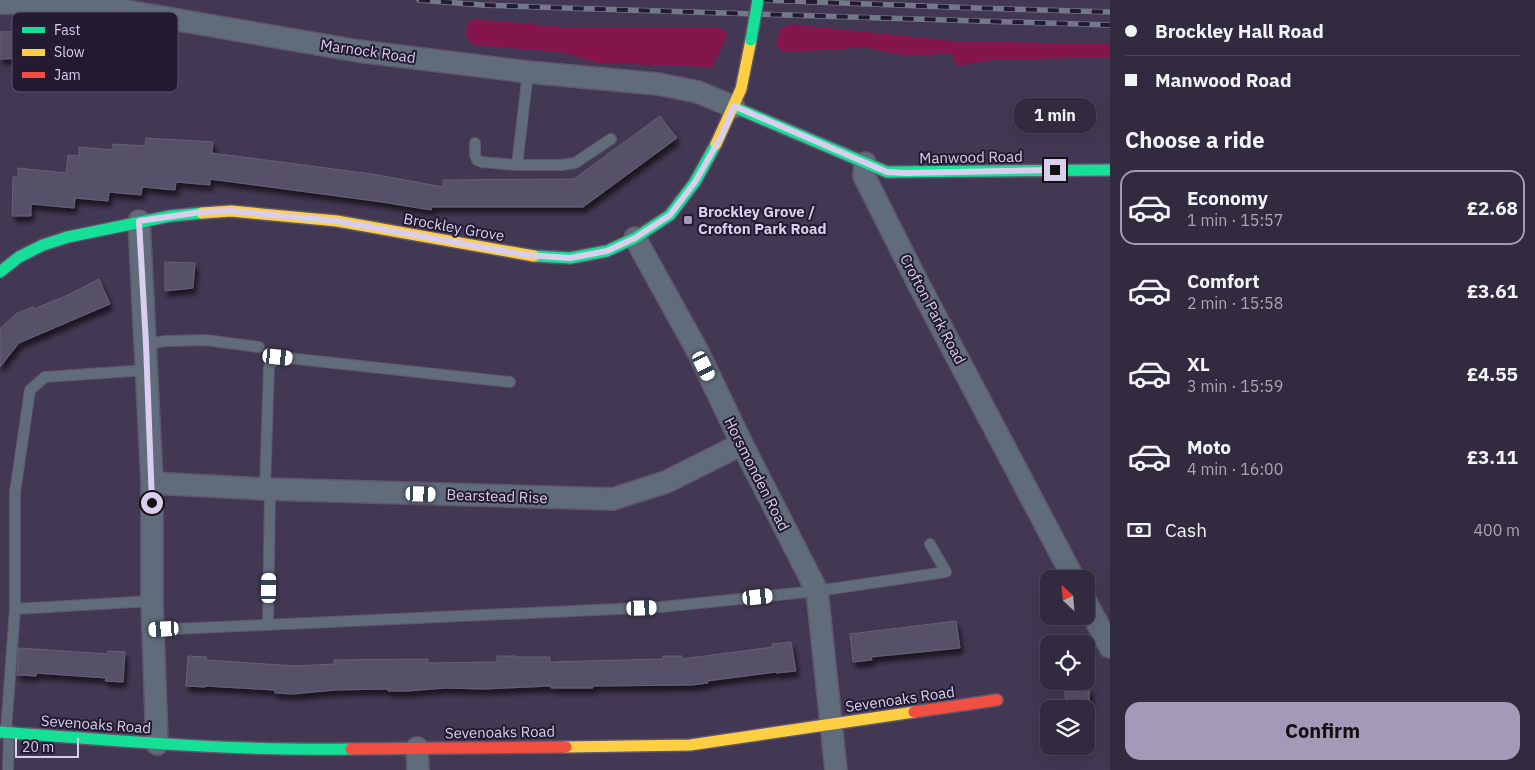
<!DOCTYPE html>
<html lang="en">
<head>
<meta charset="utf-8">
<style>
	body { margin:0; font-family:"IBM Plex Sans",sans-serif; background:#3a3245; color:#f1f3f6; height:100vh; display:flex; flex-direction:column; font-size:19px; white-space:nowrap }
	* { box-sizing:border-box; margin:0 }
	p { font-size:16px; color:#a8a7b0 }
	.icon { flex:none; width:28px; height:28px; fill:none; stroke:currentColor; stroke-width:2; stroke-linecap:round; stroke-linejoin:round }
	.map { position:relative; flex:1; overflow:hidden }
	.drawer { display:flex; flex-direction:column; background:#322a3e; width:425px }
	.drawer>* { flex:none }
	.guide { display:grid; align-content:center; height:110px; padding:0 15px; background:#322a3e }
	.needle { width:32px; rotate:334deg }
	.fabs { position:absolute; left:1040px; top:570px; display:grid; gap:10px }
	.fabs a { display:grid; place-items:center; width:55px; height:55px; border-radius:10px; background:#322a3e; box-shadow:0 5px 20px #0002,0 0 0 1px #4d4658; font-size:25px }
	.scale { position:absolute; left:15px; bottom:12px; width:64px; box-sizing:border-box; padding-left:5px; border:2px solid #d9ceed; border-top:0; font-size:14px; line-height:18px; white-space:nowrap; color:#d9ceed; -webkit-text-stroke:4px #241b32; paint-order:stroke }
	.end { position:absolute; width:22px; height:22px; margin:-11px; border:6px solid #d9ceed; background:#111; box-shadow:0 0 0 2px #111 }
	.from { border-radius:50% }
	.bubble { position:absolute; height:35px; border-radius:15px; background:#322a3e; box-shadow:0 5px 20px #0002,0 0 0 1px #4d4658; font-size:16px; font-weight:700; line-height:35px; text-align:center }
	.car { position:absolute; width:15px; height:30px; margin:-15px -8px; border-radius:6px; box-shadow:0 0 4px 1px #0007; background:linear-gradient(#fff 24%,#345 0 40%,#fff 0 76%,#345 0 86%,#fff 0) }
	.guide b { display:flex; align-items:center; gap:18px; height:48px; font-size:19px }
	.guide b+b { border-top:1px solid #4d4658 }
	.guide i { width:12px; height:12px; background:#f1f3f6 }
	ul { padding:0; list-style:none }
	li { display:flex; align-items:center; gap:15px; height:75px; margin:0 10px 8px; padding:0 5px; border:2px solid transparent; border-radius:15px }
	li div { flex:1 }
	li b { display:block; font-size:19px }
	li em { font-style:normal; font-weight:700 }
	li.on { border-color:#a49ab7 }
	li>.icon { width:45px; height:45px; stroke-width:1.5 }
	h2 { padding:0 15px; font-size:22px; line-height:60px }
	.pay { display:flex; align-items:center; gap:12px; height:55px; padding:0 15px; font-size:19px }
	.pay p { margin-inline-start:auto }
	.button { display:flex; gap:10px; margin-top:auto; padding:10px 15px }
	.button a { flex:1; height:58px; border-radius:15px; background:#a49ab7; color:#111; font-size:20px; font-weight:700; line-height:58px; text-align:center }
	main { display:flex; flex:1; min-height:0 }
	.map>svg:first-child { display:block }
	.green { fill:#84154a }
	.building { fill:#565168; stroke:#656178; filter:url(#shadow) }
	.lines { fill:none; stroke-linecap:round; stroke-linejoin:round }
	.lane-casing { stroke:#5f556c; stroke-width:12 }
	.street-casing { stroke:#5f556c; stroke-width:24 }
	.fast-casing { stroke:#5f556c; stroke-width:14 }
	.slow-casing { stroke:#5f556c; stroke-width:14 }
	.jam-casing { stroke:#5f556c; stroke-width:14 }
	.lane { stroke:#616c7b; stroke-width:10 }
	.street { stroke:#616c7b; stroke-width:21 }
	.fast { stroke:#16e098; stroke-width:11 }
	.slow { stroke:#ffcf43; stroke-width:11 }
	.jam { stroke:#f24e42; stroke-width:11 }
	.rail-casing { stroke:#737988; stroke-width:5.5 }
	.rail { stroke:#241b32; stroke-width:4; stroke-dasharray:11; stroke-linecap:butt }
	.fast-bridge-casing { stroke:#5f556c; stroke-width:14; stroke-linecap:butt }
	.fast-bridge { stroke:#16e098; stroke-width:11 }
	.route { stroke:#d9ceed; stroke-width:6 }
	.poi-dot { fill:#a49ab7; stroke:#241b32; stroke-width:2 }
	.labels { text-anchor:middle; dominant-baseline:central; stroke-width:4; stroke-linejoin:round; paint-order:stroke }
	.street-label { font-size:15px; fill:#d9ceed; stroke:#241b32 }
	.poi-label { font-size:15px; font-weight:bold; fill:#d9ceed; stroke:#241b32; text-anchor:start }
	.key { fill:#241b32; stroke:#5a516a; stroke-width:1 }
	.key-label { font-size:14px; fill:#d9ceed }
</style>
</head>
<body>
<main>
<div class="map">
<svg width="1110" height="770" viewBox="0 0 1110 770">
	<defs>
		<filter id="shadow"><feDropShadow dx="3" dy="5.5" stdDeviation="2.5" flood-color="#0009"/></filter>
	</defs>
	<rect width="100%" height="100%" fill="#433853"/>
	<path class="green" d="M473,19L564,27L719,28L728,34L712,67L598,63L561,52L474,45L466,36L467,25Z
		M790,24L953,41L1110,44V57L992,60L957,66L951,53C935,54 918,56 903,55C882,52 864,44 843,49L783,52L776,45L780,29Z"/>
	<path class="building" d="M54,30L55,57L0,59V32Z
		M660,116L677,138L583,207H432L431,210L382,202L210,179V185L176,182L175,190L142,187L141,195L109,192L108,201L75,198L74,208L31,204V216H12L13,177H18V168L66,173L68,155L79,156V147L113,150V144L145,146L146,138L213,142L212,153L372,174L443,187V180L574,179Z
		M165,262L195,263L193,288L165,291Z
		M99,279L110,304L19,343L0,367V329L17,313L33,307L34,309L68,295Z
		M956,621L960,648L871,657L872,660L853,662L850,634Z
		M791,642L796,671L776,673V672L707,681L708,683L692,685L593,686V688H551V686L484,689L445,688L408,691H388V689L335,690L293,694L275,693V690L205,686V687L186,686L188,656L207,657L206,660L296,666L334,664V660L428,659V663L497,662V656H516V657H550V662L663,659V656H682V659L773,647L772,644Z
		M19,648L108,654V651L125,652L123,682L105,681L106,678L36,673V676L17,675Z
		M1089,688L1090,709H1066L1065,690Z"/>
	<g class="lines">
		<g class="lane-casing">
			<path id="lane" d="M475,143V155L477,160L482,162L517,165H561L575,163L611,139
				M517,165L528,72
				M146,344L166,341L205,340L259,347
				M265,489L269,365L278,357L510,382
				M15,609L152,601
				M268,624L270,489
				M153,630L661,607L817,591L946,572L930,544
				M6,731L15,609V492L30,390L45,377L146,370
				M8,770L9,734"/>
		</g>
		<g class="street-casing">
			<path id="street" d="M0,3L61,2L97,6L358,51L528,72L658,84L698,92L734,107
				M865,163L864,176L920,287L1074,579
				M139,221L152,483V601L157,744
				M635,238L697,350L742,444L817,591L836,770
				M152,483L265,489L613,499L666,482L742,444
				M1086,602L1110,647
				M417,748L418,770"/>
		</g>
		<g class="fast-casing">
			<path id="fast" d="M734,107L887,172L1110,170
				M534,256L570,258L607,251L635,238L670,215L695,182L716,144
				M0,272L19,257L43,245L68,237L170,216L202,213
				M0,732C117,741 234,751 351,749"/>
		</g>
		<g class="slow-casing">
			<path id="slow" d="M716,144L741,89L751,40
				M202,213L231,211L337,221L534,256
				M566,747L690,745L914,712"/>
		</g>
		<g class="jam-casing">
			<path id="jam" d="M914,712L997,700
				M351,749L566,747"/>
		</g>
		<use href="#lane" class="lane"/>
		<use href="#street" class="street"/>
		<use href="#fast" class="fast"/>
		<use href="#slow" class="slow"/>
		<use href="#jam" class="jam"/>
		<g class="rail-casing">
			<path id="rail" d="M419,0L482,5L595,9L1110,25
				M762,0L976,8L1110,12"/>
		</g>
		<use href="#rail" class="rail"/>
		<g class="fast-bridge-casing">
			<path id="fast-bridge" d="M751,40L758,0"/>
		</g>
		<use href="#fast-bridge" class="fast-bridge"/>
	</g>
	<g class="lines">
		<path class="route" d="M152,503L146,344L139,221L201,212L231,211L337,221L526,255L570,258L607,251L635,238L670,215L695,182L722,135L734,106L887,172L905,173L1055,170"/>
	</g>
	<rect class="poi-dot" x="683" y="215" width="10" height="10" rx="2.5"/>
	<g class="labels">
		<g class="street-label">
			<text transform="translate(368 51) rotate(8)">Marnock Road</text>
			<text transform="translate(971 157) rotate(-1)">Manwood Road</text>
			<text transform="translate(454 227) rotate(10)">Brockley Grove</text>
			<text transform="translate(933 309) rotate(62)">Crofton Park Road</text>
			<text transform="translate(757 474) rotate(63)">Horsmonden Road</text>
			<text transform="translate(497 496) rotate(2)">Bearstead Rise</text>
			<text transform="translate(900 699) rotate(-8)">Sevenoaks Road</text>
			<text transform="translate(96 724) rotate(4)">Sevenoaks Road</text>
			<text transform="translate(500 732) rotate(-1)">Sevenoaks Road</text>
		</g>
		<g class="poi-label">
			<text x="698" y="211">Brockley Grove /<tspan x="698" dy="17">Crofton Park Road</tspan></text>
		</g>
	</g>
	<rect x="12" y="12" width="166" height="80" rx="8" class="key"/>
	<rect x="22" y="27" width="23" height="6" fill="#16e098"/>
	<rect x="22" y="49" width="23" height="7" fill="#ffcf43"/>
	<rect x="22" y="72" width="23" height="6" fill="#f24e42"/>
	<g class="key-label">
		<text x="54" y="35">Fast</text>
		<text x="54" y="57">Slow</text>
		<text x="54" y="80">Jam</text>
	</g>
</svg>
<div class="fabs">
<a><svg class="needle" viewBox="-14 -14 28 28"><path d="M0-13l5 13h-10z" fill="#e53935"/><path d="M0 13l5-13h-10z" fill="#a8a7b0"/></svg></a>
<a><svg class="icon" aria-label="locate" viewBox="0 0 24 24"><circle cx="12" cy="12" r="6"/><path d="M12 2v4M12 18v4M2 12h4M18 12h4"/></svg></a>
<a><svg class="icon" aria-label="layers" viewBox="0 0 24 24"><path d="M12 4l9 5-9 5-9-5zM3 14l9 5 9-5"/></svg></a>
</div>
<div class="scale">20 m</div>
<i class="end from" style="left:152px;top:503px"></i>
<i class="end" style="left:1055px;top:170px"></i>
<div class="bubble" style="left:1014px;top:98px;width:82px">1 min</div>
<i class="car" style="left:278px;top:357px;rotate:96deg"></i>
<i class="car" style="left:704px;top:366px;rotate:154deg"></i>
<i class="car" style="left:421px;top:494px;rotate:92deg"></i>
<i class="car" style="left:269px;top:588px;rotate:1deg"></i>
<i class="car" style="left:758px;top:597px;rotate:84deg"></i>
<i class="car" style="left:642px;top:608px;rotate:88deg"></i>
<i class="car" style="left:164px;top:629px;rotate:267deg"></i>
</div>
<section class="drawer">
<div class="guide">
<b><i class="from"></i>Brockley Hall Road</b>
<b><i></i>Manwood Road</b>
</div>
<h2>Choose a ride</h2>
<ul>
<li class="on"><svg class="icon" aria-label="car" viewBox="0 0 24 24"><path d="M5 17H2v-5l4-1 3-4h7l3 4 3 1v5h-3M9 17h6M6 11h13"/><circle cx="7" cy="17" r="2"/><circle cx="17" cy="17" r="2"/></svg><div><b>Economy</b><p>1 min · 15:57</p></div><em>£2.68</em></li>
<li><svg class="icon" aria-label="car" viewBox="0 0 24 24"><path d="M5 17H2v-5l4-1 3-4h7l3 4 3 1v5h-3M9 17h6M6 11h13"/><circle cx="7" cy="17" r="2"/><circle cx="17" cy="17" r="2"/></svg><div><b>Comfort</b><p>2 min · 15:58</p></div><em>£3.61</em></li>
<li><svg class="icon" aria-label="car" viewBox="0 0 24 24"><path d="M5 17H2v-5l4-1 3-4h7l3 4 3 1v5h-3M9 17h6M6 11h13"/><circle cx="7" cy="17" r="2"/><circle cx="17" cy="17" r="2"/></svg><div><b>XL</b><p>3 min · 15:59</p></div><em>£4.55</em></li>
<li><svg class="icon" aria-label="car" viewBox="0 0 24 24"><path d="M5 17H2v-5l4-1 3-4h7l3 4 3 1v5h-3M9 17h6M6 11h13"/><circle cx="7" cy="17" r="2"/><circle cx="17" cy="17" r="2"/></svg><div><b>Moto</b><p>4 min · 16:00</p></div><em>£3.11</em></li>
</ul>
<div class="pay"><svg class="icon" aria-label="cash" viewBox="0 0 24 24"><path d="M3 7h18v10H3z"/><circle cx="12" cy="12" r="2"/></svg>Cash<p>400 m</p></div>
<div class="button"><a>Confirm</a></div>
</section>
</main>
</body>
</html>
